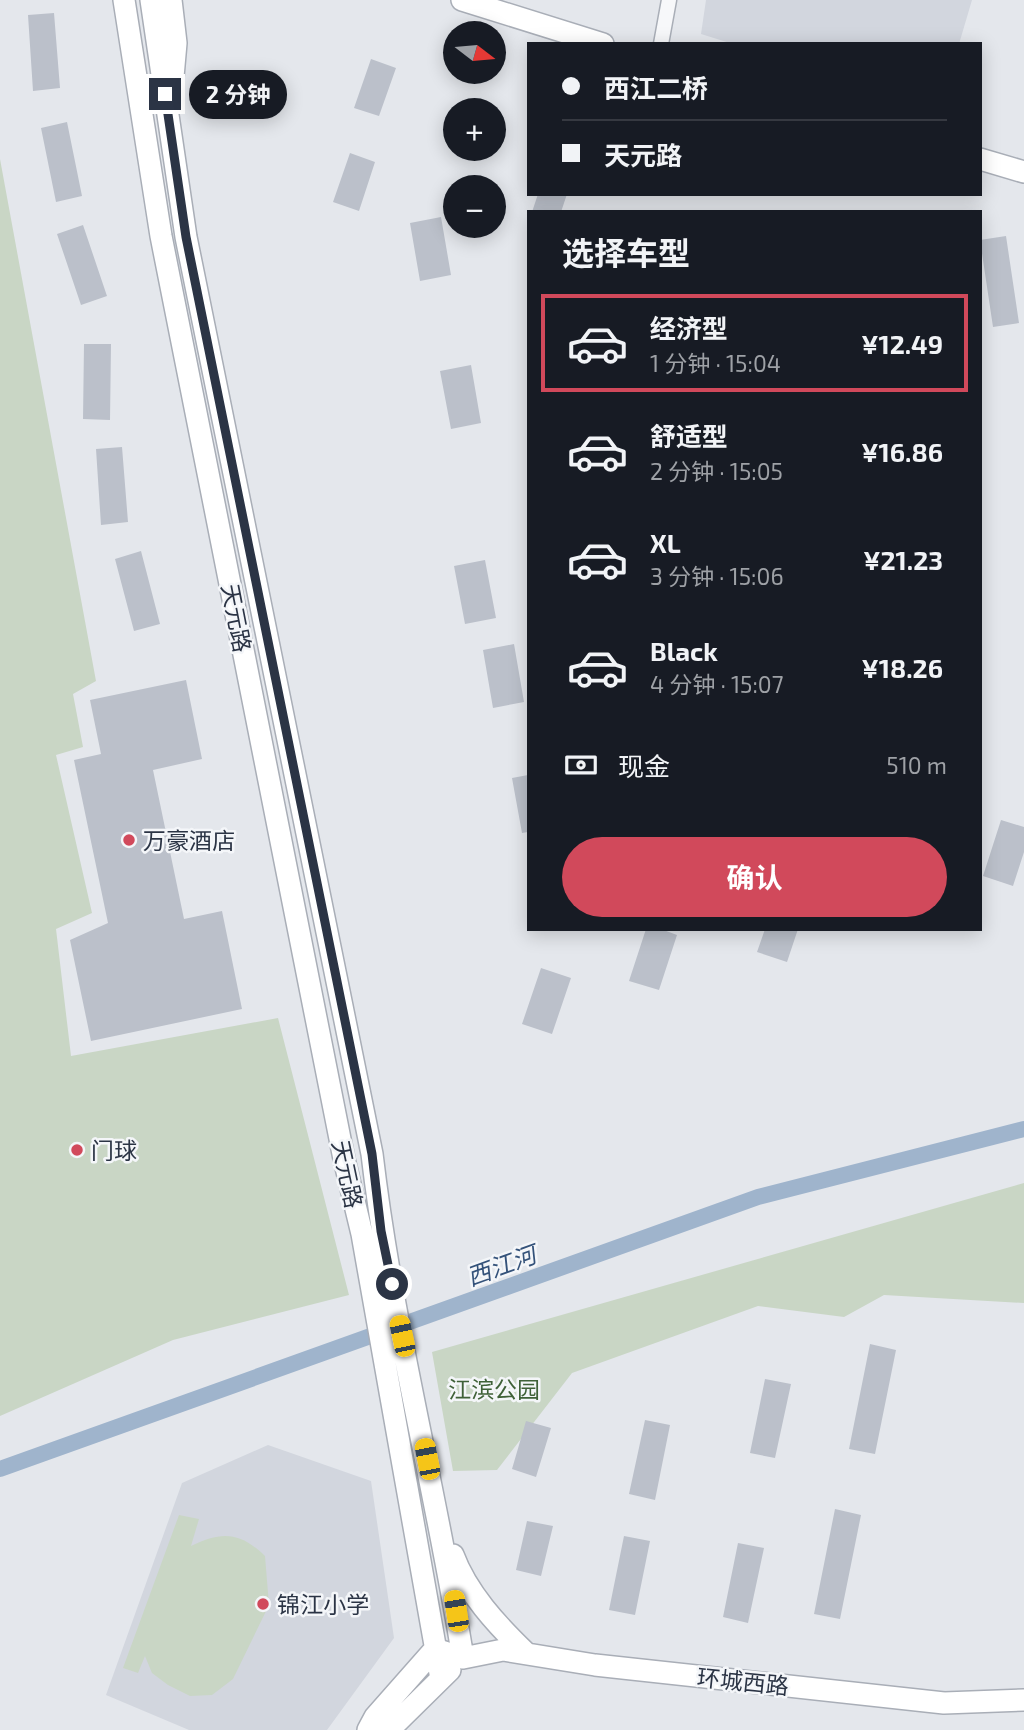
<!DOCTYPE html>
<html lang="zh">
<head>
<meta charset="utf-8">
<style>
	body { margin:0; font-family:"Exo 2","Noto Sans SC",sans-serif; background:#20242c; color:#f1f3f6; height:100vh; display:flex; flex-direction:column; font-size:26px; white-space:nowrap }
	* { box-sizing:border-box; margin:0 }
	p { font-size:23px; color:#9ea1a6 }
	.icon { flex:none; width:38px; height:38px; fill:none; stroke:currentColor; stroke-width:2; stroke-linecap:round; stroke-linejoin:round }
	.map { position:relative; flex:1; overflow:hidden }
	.drawer { position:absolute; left:527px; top:210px; width:455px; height:721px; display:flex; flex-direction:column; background:#171b24; border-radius:0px; box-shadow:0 4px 18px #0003 }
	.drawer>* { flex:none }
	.hud { position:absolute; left:527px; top:42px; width:455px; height:154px; border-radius:0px; box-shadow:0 4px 18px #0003; display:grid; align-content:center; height:154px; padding:0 35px; background:#171b24 }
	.needle { width:46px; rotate:106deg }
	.fabs { position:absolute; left:443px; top:21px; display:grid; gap:14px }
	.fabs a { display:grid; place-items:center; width:63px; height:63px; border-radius:50%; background:#171b24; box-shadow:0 4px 18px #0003; font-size:35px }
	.end { position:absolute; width:32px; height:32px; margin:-16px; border:9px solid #2b3445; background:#fff; box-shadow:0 0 0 4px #fff }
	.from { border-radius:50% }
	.bubble { position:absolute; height:49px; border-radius:24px; background:#171b24; box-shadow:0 4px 18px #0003; font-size:23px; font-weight:700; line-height:49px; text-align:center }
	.car { position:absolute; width:21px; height:42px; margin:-21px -10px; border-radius:9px; box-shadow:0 0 5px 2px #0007; background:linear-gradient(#f5c518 24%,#345 0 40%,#f5c518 0 76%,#345 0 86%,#f5c518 0) }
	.hud b { display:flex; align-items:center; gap:24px; height:66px; font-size:26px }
	.hud b+b { border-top:2px solid #363941 }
	.hud i { width:18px; height:18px; background:#f1f3f6 }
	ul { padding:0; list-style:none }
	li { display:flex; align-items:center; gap:21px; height:98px; margin:0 14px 10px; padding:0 21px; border:4px solid transparent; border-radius:0px }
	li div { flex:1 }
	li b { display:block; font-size:26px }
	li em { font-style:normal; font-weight:700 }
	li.selected { border-color:#d1495b }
	li>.icon { width:63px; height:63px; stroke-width:1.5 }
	h2 { padding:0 35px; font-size:32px; line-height:84px }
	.pay { display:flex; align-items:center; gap:18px; height:77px; padding:0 35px; font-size:26px }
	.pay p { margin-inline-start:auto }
	.cta { display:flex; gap:14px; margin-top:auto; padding:14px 35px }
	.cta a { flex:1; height:80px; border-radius:42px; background:#d1495b; color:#fff; font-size:28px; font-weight:700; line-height:80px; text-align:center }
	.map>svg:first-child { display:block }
	.built { fill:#d2d6de }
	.green { fill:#c9d6c5 }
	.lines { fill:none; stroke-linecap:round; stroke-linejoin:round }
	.canal { stroke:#9fb4cc; stroke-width:16 }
	.building { fill:#bbc0ca }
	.minor-casing { stroke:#a9aeb7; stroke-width:17 }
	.secondary-casing { stroke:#a9aeb7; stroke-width:24 }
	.minor { stroke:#f7f8fa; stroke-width:14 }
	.secondary { stroke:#fff; stroke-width:21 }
	.route { stroke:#2b3445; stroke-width:9 }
	.poi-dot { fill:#d1495b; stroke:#f4f6f9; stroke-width:2.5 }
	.labels { text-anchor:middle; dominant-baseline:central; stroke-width:5; stroke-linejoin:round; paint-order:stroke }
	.street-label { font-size:23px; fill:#2b3445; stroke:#f4f6f9 }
	.poi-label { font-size:23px; fill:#2b3445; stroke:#f4f6f9; text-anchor:start }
	.park-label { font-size:23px; fill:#3f6138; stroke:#f4f6f9 }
	.water-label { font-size:24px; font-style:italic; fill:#34527a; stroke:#f4f6f9 }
</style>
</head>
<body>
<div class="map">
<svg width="1024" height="1730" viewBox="0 0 1024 1730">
	<rect width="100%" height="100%" fill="#e4e7ec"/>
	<path class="built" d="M706,0H972L959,44H733L701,34Z
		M268,1445L371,1481L394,1638L327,1730H189L106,1695L182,1483Z"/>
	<path class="green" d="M0,159L96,681L73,694L83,747L56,755L92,913L56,929L71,1056L278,1018L349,1295L173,1340L0,1416Z
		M1024,1183V1303L884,1295L844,1317L758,1306L572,1373L497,1470L453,1471L432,1352Z
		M179,1515L199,1519L191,1546C222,1531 240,1532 265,1556L269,1605L233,1679L212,1695L190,1696L168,1685L152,1673L145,1656L138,1673L123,1668Z"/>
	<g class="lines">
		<path class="canal" d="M0,1469L758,1197L1024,1129"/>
	</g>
	<path class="building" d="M54,13L60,88L33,91L28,15Z
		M371,59L396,68L379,116L354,108Z
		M67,122L82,196L56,202L41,128Z
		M350,153L375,162L359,211L333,202Z
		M538,194H567L561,212H532Z
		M441,217L451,275L420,281L410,223Z
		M83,225L107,296L81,305L57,234Z
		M1006,236L1019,323L993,327L980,240Z
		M84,344H111L110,420L83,419Z
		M471,365L481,423L451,429L440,371Z
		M122,447L128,522L101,525L96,449Z
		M141,551L160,624L134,631L115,559Z
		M485,560L496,618L465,624L454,566Z
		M514,644L524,702L493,708L483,650Z
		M186,680L202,759L153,770L184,919L222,911L242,1009L91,1041L70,940L108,923L74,760L101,754L90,700Z
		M528,775V832L522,833L512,778Z
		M1001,820L1024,827V852L1013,886L983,876Z
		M646,929H661L677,935L659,990L629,981Z
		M765,929H798L787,962L757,952Z
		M541,968L571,978L552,1034L522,1024Z
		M870,1344L896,1350L875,1454L849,1449Z
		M765,1379L791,1384L775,1458L750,1453Z
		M645,1420L670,1425L655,1500L629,1494Z
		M526,1421L551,1428L536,1477L512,1469Z
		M835,1509L861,1515L840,1619L814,1614Z
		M527,1521L553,1526L541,1576L516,1570Z
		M624,1536L650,1541L635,1615L609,1610Z
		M738,1543L764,1548L748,1623L723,1617Z"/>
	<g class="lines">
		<g class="minor-casing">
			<path id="minor" d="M661,44L669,0"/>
		</g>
		<g class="secondary-casing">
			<path id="secondary" d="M124,0L161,236L344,1159L362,1234L441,1679
				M151,0L186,237L372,1154C392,1324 436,1489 463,1658
				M171,0L176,43L172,88
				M462,0L603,44
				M980,159L1024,172
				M453,1555C467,1593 497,1625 526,1653
				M368,1730L375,1717L435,1649L463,1658L503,1650L595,1665L944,1703L1024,1700
				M389,1730L450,1670"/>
		</g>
		<use href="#minor" class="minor"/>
		<use href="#secondary" class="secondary"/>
	</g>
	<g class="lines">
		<path class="route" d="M165,94L186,237L372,1154L381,1231L392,1284"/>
	</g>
	<g class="poi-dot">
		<circle cx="129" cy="840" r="7"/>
		<circle cx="77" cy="1150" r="7"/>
		<circle cx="263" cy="1604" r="7"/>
	</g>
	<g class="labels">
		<g class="street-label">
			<text transform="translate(237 618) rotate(79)">天元路</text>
			<text transform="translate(348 1174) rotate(78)">天元路</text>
			<text transform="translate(743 1681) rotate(6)">环城西路</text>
		</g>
		<g class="poi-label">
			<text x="143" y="840">万豪酒店</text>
			<text x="91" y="1150">门球</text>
			<text x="277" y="1604">锦江小学</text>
		</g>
		<g class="park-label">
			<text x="494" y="1389">江滨公园</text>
		</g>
		<g class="water-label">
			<text transform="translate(501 1265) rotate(-20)">西江河</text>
		</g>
	</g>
</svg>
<div class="fabs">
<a><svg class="needle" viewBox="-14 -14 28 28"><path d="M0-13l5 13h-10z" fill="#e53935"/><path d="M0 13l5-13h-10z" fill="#9ea1a6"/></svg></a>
<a>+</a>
<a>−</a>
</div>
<i class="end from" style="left:392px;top:1284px"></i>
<i class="end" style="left:165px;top:94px"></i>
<div class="bubble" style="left:189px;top:70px;width:98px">2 分钟</div>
<i class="car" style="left:402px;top:1336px;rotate:348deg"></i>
<i class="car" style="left:427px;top:1459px;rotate:349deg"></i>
<i class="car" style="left:456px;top:1611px;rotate:351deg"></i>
<div class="hud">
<b><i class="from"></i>西江二桥</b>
<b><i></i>天元路</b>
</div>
<section class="drawer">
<h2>选择车型</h2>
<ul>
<li class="selected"><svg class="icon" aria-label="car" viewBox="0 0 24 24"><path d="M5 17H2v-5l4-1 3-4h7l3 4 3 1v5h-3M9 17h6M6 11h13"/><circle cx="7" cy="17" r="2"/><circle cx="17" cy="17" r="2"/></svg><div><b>经济型</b><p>1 分钟 · 15:04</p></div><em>¥12.49</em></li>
<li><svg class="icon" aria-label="car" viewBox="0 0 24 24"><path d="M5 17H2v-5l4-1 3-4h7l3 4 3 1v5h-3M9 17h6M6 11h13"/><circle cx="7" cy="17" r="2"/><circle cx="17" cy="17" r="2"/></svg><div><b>舒适型</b><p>2 分钟 · 15:05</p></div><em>¥16.86</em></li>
<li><svg class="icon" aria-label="car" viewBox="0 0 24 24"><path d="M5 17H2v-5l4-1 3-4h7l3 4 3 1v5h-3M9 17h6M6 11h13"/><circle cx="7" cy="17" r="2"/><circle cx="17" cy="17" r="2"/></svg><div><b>XL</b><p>3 分钟 · 15:06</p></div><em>¥21.23</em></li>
<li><svg class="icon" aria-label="car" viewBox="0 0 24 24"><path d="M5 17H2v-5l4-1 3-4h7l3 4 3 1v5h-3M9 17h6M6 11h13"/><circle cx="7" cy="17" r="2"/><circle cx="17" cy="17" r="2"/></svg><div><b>Black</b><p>4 分钟 · 15:07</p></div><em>¥18.26</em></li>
</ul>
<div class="pay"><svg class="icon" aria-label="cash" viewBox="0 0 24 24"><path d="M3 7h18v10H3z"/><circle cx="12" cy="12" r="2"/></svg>现金<p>510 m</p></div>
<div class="cta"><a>确认</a></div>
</section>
</div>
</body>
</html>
